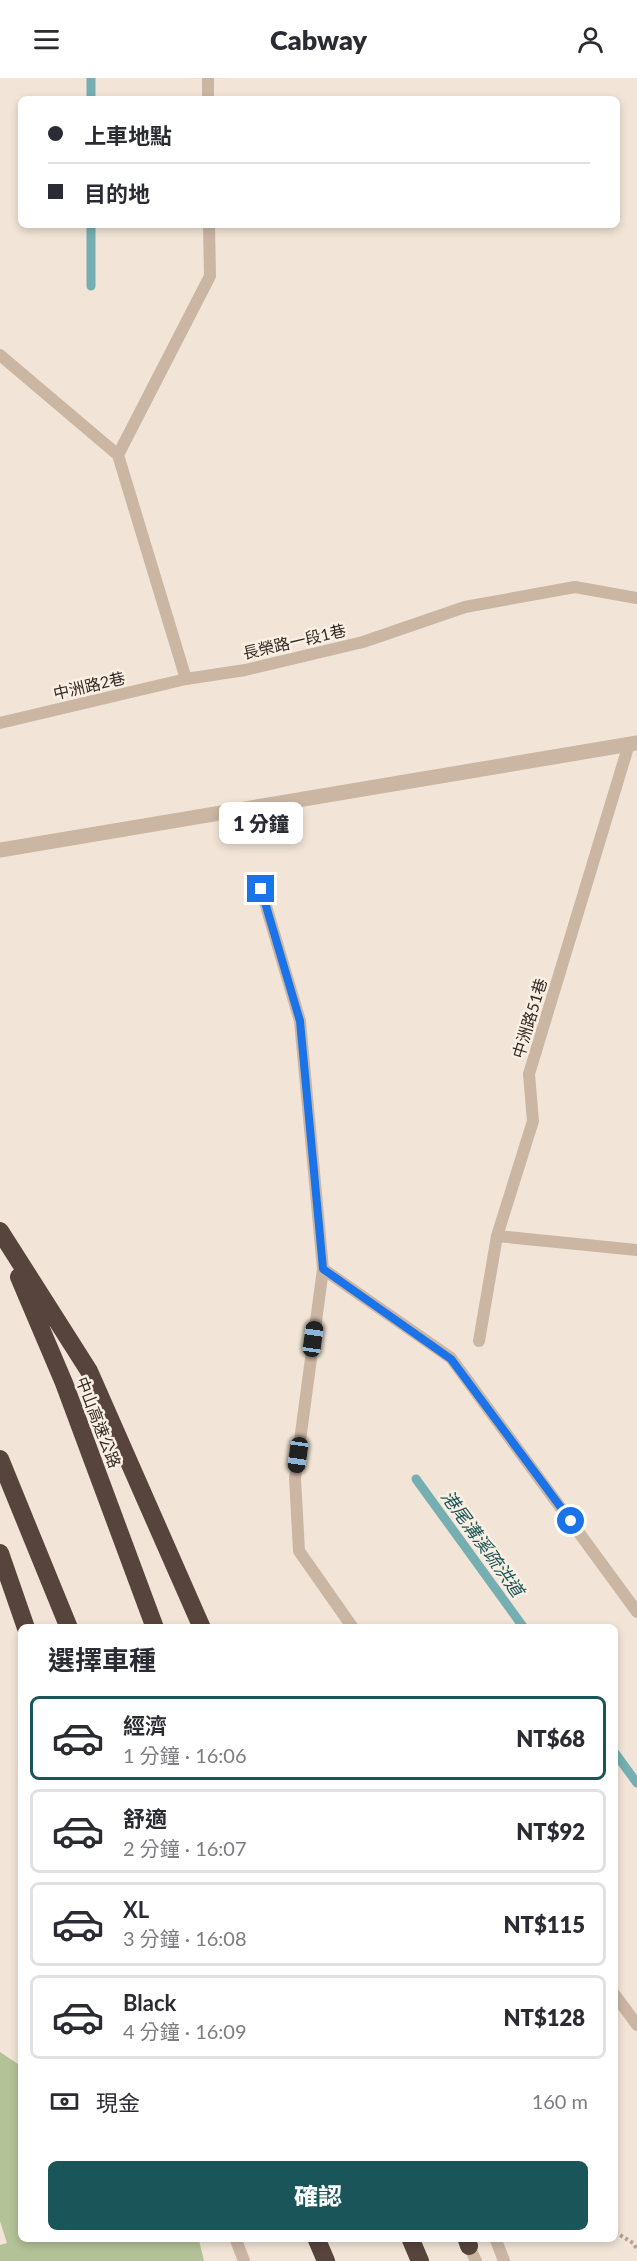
<!DOCTYPE html>
<html lang="zh-TW">
<head>
<meta charset="utf-8">
<style>
	body { margin:0; font-family:Lato,"Noto Sans TC",sans-serif; background:#f7f7f7; color:#2b2b33; height:100vh; display:flex; flex-direction:column; font-size:22px; white-space:nowrap }
	* { box-sizing:border-box; margin:0 }
	p { font-size:20px; color:#7c7c81 }
	.icon { flex:none; width:33px; height:33px; fill:none; stroke:currentColor; stroke-width:2; stroke-linecap:round; stroke-linejoin:round }
	.map { position:relative; flex:1; overflow:hidden }
	.side { position:absolute; left:18px; top:1546px; width:600px; height:618px; display:flex; flex-direction:column; background:#fff; border-radius:9px; box-shadow:0 3px 9px #0003 }
	.side>* { flex:none }
	.hud { position:absolute; left:18px; top:18px; width:602px; height:132px; border-radius:9px; box-shadow:0 3px 9px #0003; display:grid; align-content:center; height:132px; padding:0 30px; background:#fff }
	.end { position:absolute; width:27px; height:27px; margin:-14px; border:8px solid #1a73e8; background:#fff; box-shadow:0 0 0 3px #fff }
	.from { border-radius:50% }
	.bubble { position:absolute; height:42px; border-radius:9px; background:#fff; box-shadow:0 3px 9px #0003; font-size:20px; font-weight:800; line-height:42px; text-align:center }
	.car { position:absolute; width:18px; height:36px; margin:-18px -9px; border-radius:8px; box-shadow:0 0 4px 2px #0007; background:linear-gradient(#222 24%,#8ab4d8 0 40%,#222 0 76%,#8ab4d8 0 86%,#222 0) }
	.hud b { display:flex; align-items:center; gap:21px; height:57px; font-size:22px }
	.hud b+b { border-top:2px solid #e1e1e2 }
	.hud i { width:15px; height:15px; background:#2b2b33 }
	ul { padding:0; list-style:none }
	li { display:flex; align-items:center; gap:18px; height:84px; margin:0 12px 9px; padding:0 18px; border:3px solid #e1e1e2; border-radius:9px }
	li div { flex:1 }
	li b { display:block; font-size:22px }
	li em { font-style:normal; font-weight:800 }
	li.active { border-color:#195559 }
	li>.icon { width:54px; height:54px; stroke-width:1.5 }
	h2 { padding:0 30px; font-size:27px; line-height:72px }
	.pay { display:flex; align-items:center; gap:15px; height:66px; padding:0 30px; font-size:22px }
	.pay p { margin-inline-start:auto }
	.cta { display:flex; gap:12px; margin-top:auto; padding:12px 30px }
	.cta a { flex:1; height:69px; border-radius:9px; background:#195559; color:#fff; font-size:24px; font-weight:800; line-height:69px; text-align:center }
	header { display:flex; justify-content:space-between; align-items:center; height:78px; padding:0 30px; background:#fff; font-size:27px; font-weight:800 }
	.map>svg:first-child { display:block }
	.green { fill:#b4c297 }
	.lines { fill:none; stroke-linecap:round; stroke-linejoin:round }
	.stream { stroke:#75afb1; stroke-width:9 }
	.path { stroke:#b79f8d; stroke-width:4; stroke-dasharray:3 3; stroke-linecap:butt }
	.service { stroke:#cbb5a3; stroke-width:12 }
	.tertiary { stroke:#cbb5a3; stroke-width:15 }
	.motorway { stroke:#57443c; stroke-width:18 }
	.route { stroke:#1a73e8; stroke-width:8 }
	.labels { text-anchor:middle; dominant-baseline:central; stroke-width:5; stroke-linejoin:round; paint-order:stroke }
	.street-label { font-size:16px; fill:#352a25; stroke:#faefe3 }
	.water-label { font-size:18px; font-style:italic; fill:#195559; stroke:#faefe3 }
</style>
</head>
<body>
<header><svg class="icon" aria-label="menu" viewBox="0 0 24 24"><path d="M4 6h16M4 12h16M4 18h16"/></svg>Cabway<svg class="icon" aria-label="person" viewBox="0 0 24 24"><circle cx="12" cy="8" r="4"/><path d="M4 21q1-7 8-7t8 7"/></svg></header>
<div class="map">
<svg width="637" height="2183" viewBox="0 0 637 2183">
	<rect width="100%" height="100%" fill="#f2e5d7"/>
	<path class="green" d="M0,1974L21,1988V2162H199L204,2183H0V2167L7,2165L0,2143Z"/>
	<g class="lines">
		<path class="stream" d="M91,0V21
			M91,147V208
			M416,1401L524,1550
			M615,1675L637,1705"/>
		<path class="path" d="M615,2154L633,2165L637,2171"/>
		<path class="service" d="M208,0V21
			M209,147L210,198L118,377L186,601L245,592L363,564L465,529L575,509L637,520
			M0,277L118,377
			M0,645L186,601
			M629,666L529,996L533,1043L497,1158L637,1172
			M261,811L300,943L323,1191L295,1400L299,1473L353,1550
			M323,1191L451,1280L637,1534
			M479,1263L497,1158
			M615,1917L637,1947
			M236,2162L244,2183
			M496,2162L504,2183
			M469,2168L476,2183"/>
		<path class="tertiary" d="M0,772L637,665"/>
		<path class="motorway" d="M0,1153L89,1293L202,1550
			M19,1199L64,1305L155,1550
			M0,1381L69,1550
			M0,1475L26,1550
			M317,2162L326,2183
			M411,2162L420,2183
			M467,2162L469,2168"/>
	</g>
	<g class="lines">
		<path class="route" d="M261,811L300,943L323,1191L451,1281L571,1443"/>
	</g>
	<g class="labels">
		<g class="street-label">
			<text transform="translate(294 563) rotate(-13)">長榮路一段1巷</text>
			<text transform="translate(89 607) rotate(-13)">中洲路2巷</text>
			<text transform="translate(529 940) rotate(-73)">中洲路51巷</text>
			<text transform="translate(99 1344) rotate(69)">中山高速公路</text>
		</g>
		<g class="water-label">
			<text transform="translate(483 1465) rotate(54)">港尾溝溪疏洪道</text>
		</g>
	</g>
</svg>
<i class="end from" style="left:571px;top:1443px"></i>
<i class="end" style="left:261px;top:811px"></i>
<div class="bubble" style="left:219px;top:724px;width:84px">1 分鐘</div>
<i class="car" style="left:313px;top:1261px;rotate:8deg"></i>
<i class="car" style="left:298px;top:1377px;rotate:188deg"></i>
<div class="hud">
<b><i class="from"></i>上車地點</b>
<b><i></i>目的地</b>
</div>
<section class="side">
<h2>選擇車種</h2>
<ul>
<li class="active"><svg class="icon" aria-label="car" viewBox="0 0 24 24"><path d="M5 17H2v-5l4-1 3-4h7l3 4 3 1v5h-3M9 17h6M6 11h13"/><circle cx="7" cy="17" r="2"/><circle cx="17" cy="17" r="2"/></svg><div><b>經濟</b><p>1 分鐘 · 16:06</p></div><em>NT$68</em></li>
<li><svg class="icon" aria-label="car" viewBox="0 0 24 24"><path d="M5 17H2v-5l4-1 3-4h7l3 4 3 1v5h-3M9 17h6M6 11h13"/><circle cx="7" cy="17" r="2"/><circle cx="17" cy="17" r="2"/></svg><div><b>舒適</b><p>2 分鐘 · 16:07</p></div><em>NT$92</em></li>
<li><svg class="icon" aria-label="car" viewBox="0 0 24 24"><path d="M5 17H2v-5l4-1 3-4h7l3 4 3 1v5h-3M9 17h6M6 11h13"/><circle cx="7" cy="17" r="2"/><circle cx="17" cy="17" r="2"/></svg><div><b>XL</b><p>3 分鐘 · 16:08</p></div><em>NT$115</em></li>
<li><svg class="icon" aria-label="car" viewBox="0 0 24 24"><path d="M5 17H2v-5l4-1 3-4h7l3 4 3 1v5h-3M9 17h6M6 11h13"/><circle cx="7" cy="17" r="2"/><circle cx="17" cy="17" r="2"/></svg><div><b>Black</b><p>4 分鐘 · 16:09</p></div><em>NT$128</em></li>
</ul>
<div class="pay"><svg class="icon" aria-label="cash" viewBox="0 0 24 24"><path d="M3 7h18v10H3z"/><circle cx="12" cy="12" r="2"/></svg>現金<p>160 m</p></div>
<div class="cta"><a>確認</a></div>
</section>
</div>
</body>
</html>
